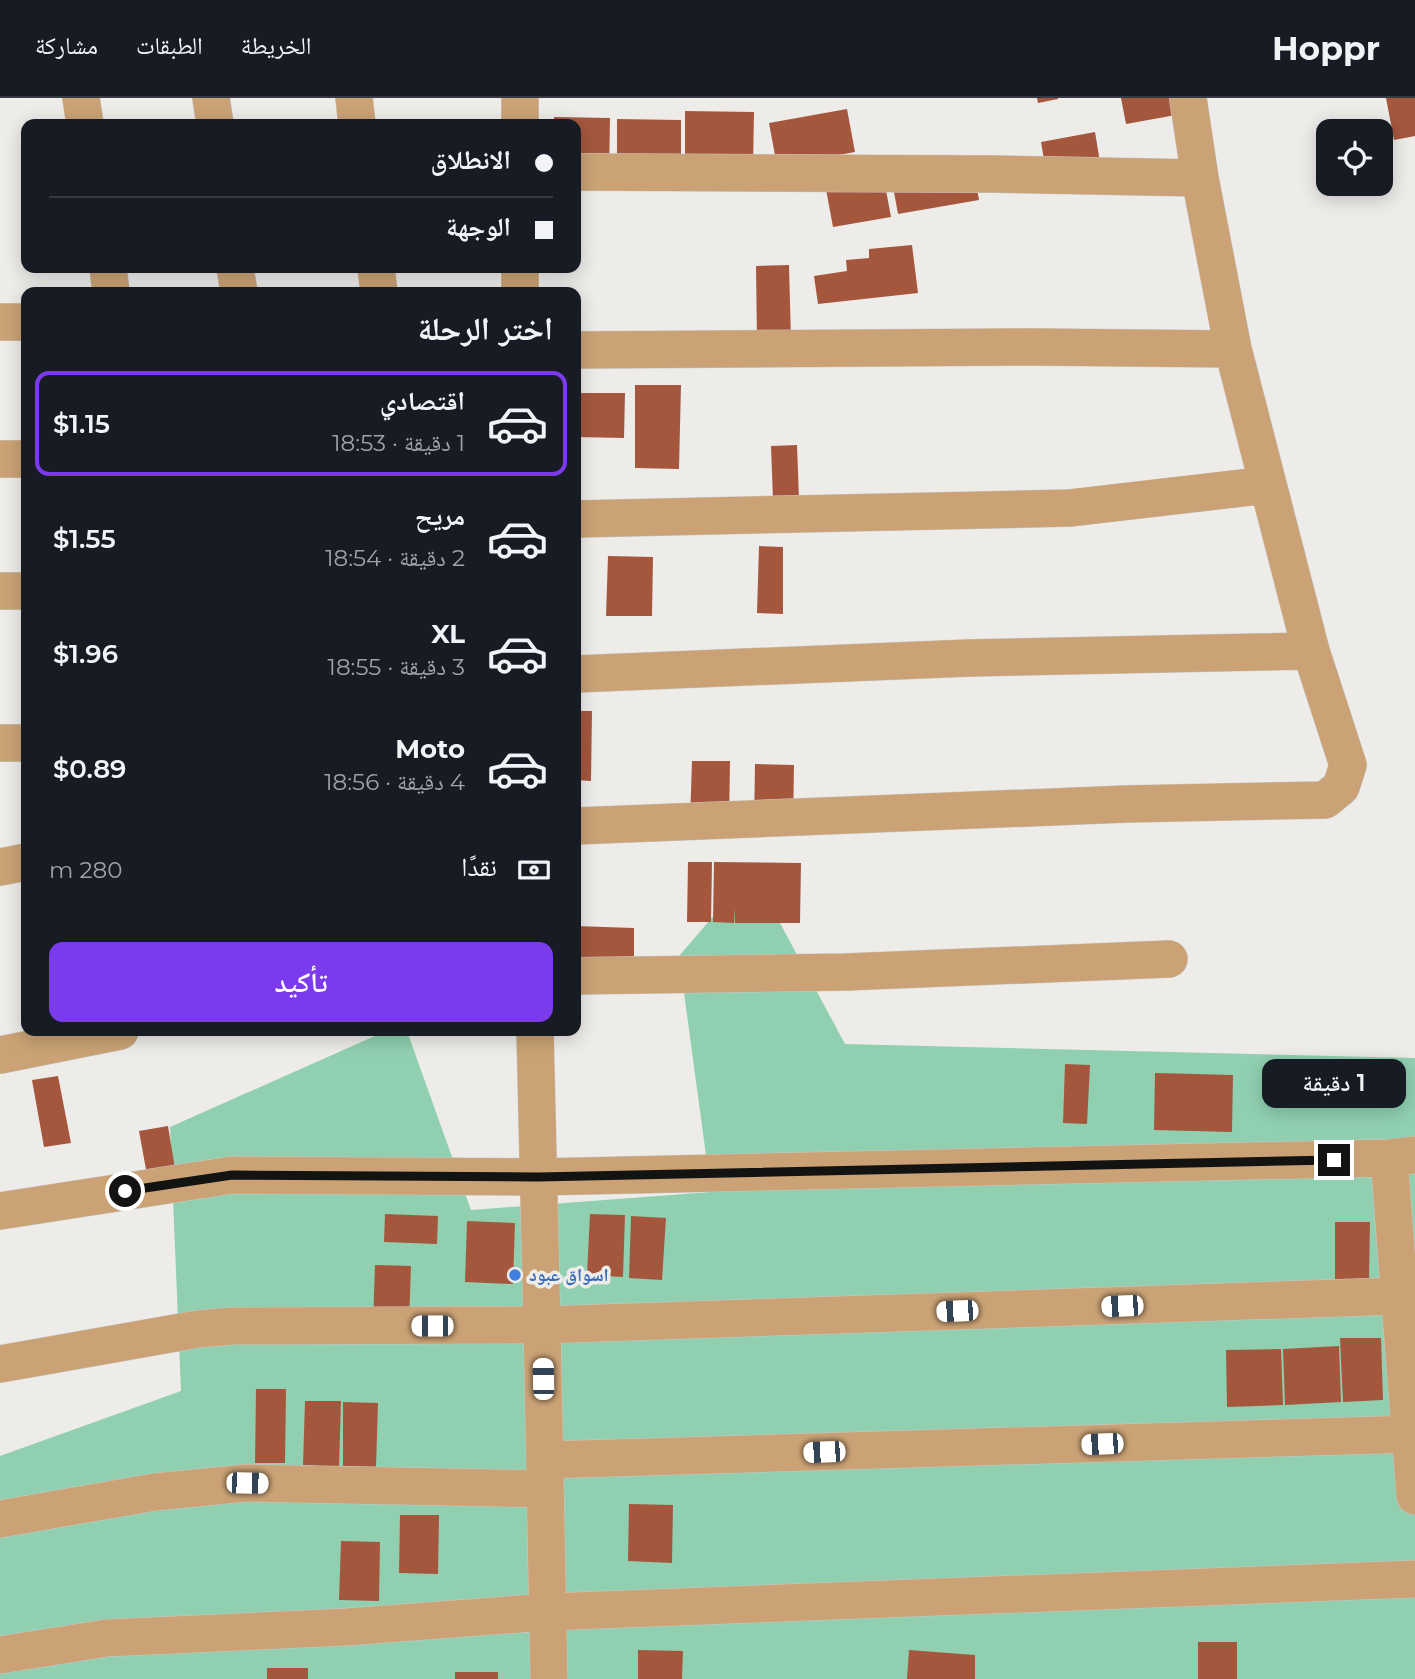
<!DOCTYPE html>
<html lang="ar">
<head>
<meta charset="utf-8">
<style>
	body { margin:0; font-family:Montserrat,"Noto Naskh Arabic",sans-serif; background:#20242c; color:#f1f3f6; direction:rtl; height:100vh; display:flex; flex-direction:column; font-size:26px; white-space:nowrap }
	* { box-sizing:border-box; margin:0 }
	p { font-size:23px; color:#9ea1a6 }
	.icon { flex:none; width:38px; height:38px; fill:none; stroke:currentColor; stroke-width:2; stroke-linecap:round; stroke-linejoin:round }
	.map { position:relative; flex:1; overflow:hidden; direction:ltr }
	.side { position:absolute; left:21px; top:189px; width:560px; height:749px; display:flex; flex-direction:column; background:#171b24; border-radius:14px; box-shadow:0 4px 18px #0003; direction:rtl }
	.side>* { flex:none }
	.hud { position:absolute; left:21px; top:21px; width:560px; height:154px; border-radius:14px; box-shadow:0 4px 18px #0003; direction:rtl; display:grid; align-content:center; height:154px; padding:0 28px; background:#171b24 }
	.tools { position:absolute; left:1316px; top:21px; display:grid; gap:14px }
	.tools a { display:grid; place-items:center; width:77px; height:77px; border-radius:14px; background:#171b24; box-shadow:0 4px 18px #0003; font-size:35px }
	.end { position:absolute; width:32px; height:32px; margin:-16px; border:9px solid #131312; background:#fff; box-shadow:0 0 0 4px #fff }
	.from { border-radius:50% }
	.bubble { position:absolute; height:49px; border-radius:14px; background:#171b24; box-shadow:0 4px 18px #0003; font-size:23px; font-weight:600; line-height:49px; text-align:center; direction:rtl }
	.car { position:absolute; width:21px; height:42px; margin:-21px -10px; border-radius:9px; box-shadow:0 0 5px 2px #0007; background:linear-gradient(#fff 24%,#345 0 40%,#fff 0 76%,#345 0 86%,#fff 0) }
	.hud b { display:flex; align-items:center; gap:24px; height:66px; font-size:26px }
	.hud b+b { border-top:2px solid #363941 }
	.hud i { width:18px; height:18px; background:#f1f3f6 }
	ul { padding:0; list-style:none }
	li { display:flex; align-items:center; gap:21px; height:105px; margin:0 14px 10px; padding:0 14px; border:4px solid transparent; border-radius:14px }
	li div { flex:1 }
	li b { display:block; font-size:26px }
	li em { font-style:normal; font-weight:600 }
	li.active { border-color:#7c3aed }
	li>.icon { width:63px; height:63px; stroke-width:1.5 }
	h2 { padding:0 28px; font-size:32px; line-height:84px }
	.pay { display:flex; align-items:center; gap:18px; height:77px; padding:0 28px; font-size:26px }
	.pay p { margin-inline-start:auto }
	.primary-button { display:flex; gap:14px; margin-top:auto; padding:14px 28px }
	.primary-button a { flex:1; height:80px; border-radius:14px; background:#7c3aed; color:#fff; font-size:28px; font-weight:600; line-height:80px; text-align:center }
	header { display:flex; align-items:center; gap:42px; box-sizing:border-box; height:98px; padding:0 35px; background:#171b24; border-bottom:2px solid #363941 }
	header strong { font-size:33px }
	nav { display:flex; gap:38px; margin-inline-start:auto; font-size:24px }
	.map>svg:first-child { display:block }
	.green { fill:#90d0b0 }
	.building { fill:#a5573e }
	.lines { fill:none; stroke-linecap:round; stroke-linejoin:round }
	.minor-casing { stroke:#cbc9c7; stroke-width:38 }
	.minor { stroke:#caa275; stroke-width:37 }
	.route { stroke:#131312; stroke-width:9 }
	.shop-dot { fill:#3f7fe0; stroke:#eeece9; stroke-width:2.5 }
	.labels { text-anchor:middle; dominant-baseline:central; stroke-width:7; stroke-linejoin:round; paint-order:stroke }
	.shop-label { font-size:18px; font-weight:bold; fill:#366cbe; stroke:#eeece9; text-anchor:start }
</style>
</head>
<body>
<header>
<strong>Hoppr</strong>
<nav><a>الخريطة</a><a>الطبقات</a><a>مشاركة</a></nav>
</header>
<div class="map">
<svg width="1415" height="1581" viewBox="0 0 1415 1581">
	<rect width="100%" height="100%" fill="#eeece9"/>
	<path class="green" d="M752,773L845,946L1415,960V1581H0V1358L181,1293L170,1029L386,933H407L471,1112L711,1094L679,858Z"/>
	<path class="building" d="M1037,0H1058V1L1038,5Z
		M1121,0H1172L1176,17L1126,26Z
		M1386,0H1415V38L1394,42Z
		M847,11L855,54L777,68L769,25Z
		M685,13L754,14L753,72L685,71Z
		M554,19L610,20L609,78L576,77V26H554Z
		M617,21L681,22V77L617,75Z
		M1095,34L1102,76L1048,85L1041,44Z
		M971,58L979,102L898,116L890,72Z
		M883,76L891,119L833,129L825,86Z
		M912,147L918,195L818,206L814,178L847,173L846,162L869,160V151Z
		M789,167L791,243L757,244L756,168Z
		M635,287H681L679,371L635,370Z
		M576,295H625L624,340L576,339Z
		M797,347L799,401L773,402L771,348Z
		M759,448L783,449V516L757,515Z
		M608,458L653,459L652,518H606Z
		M576,613H592L591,683L576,682Z
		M692,663H730L729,726L690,724Z
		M755,666L794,667L793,728H754Z
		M688,764H712L711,824H687Z
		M714,764L801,765L800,825H735V810L734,825L713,824Z
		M576,828L634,830V861L576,859Z
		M1065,966L1090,967L1087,1026L1063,1025Z
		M1155,975L1233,977L1232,1034L1154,1032Z
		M58,978L71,1045L44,1049L32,982Z
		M168,1028L177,1083L149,1088L139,1033Z
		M385,1116L438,1118L437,1146L384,1144Z
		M590,1116L625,1117L623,1179L587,1177Z
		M631,1118L666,1120L662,1182L629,1180Z
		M467,1123L515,1125L513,1186L465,1184Z
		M1335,1124H1370L1369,1182H1335Z
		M375,1167L411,1168L409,1226L373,1225Z
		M1340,1240H1381L1383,1302L1343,1304Z
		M1339,1248L1341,1304L1285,1307L1283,1251Z
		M1281,1251L1283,1307L1227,1309L1226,1252Z
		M256,1291H286L285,1365H255Z
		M305,1303H341L339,1369L303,1367Z
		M343,1304L378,1305L376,1369L343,1368Z
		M629,1406L673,1407L672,1465L628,1463Z
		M400,1417H439L438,1476L399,1475Z
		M341,1443L380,1444L379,1503L339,1502Z
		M1198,1544H1237V1581H1198Z
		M638,1552L683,1553L682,1581H638Z
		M909,1552L975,1557V1581H907Z
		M267,1570H308V1581H267Z
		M455,1574H498V1581H455Z"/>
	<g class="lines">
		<g class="minor-casing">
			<path id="minor" d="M81,0L85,26
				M211,0L215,26
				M354,0L357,26
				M520,0V26
				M576,74L992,76L1200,80
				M108,170L111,194
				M235,170L239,194
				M376,170L379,194
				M520,194V170
				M0,224H26
				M576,252L1034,249L1233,251
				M0,361H26
				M576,421L1070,410L1268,387
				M0,493H26
				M576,576L969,560L1311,553
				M0,645H26
				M576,728L1126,706L1325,702L1341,689L1348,667L1311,553L1233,251L1200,80L1188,0
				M0,769L26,764
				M576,878L846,874L1169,861
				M535,933L542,1227L549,1581
				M0,957L120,933
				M1389,1060L1415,1398
				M0,1113L232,1077L538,1079L1389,1060L1415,1057
				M0,1266L198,1231L233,1228L542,1227L1399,1198L1415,1196
				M545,1362L1415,1336
				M0,1421L155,1394L247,1385L545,1391
				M0,1557L107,1540L347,1529L547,1514L1415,1481"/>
		</g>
		<use href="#minor" class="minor"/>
	</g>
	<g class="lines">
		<path class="route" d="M125,1093L232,1077L538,1079L1334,1062"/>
	</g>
	<circle class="shop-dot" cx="515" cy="1177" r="7"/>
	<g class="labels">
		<g class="shop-label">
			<text x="529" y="1177">اسواق عبود</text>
		</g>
	</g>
</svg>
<div class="tools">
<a><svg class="icon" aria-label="locate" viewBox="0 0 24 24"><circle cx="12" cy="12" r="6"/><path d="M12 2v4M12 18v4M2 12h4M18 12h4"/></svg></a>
</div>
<i class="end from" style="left:125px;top:1093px"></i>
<i class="end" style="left:1334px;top:1062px"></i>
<div class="bubble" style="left:1262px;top:961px;width:144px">1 دقيقة</div>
<i class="car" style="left:1122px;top:1208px;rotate:268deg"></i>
<i class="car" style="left:957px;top:1213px;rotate:268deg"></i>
<i class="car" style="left:432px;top:1228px;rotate:270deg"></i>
<i class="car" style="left:543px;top:1281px;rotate:359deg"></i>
<i class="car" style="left:1102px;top:1346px;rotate:268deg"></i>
<i class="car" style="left:824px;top:1354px;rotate:268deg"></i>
<i class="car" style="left:247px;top:1385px;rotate:91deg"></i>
<div class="hud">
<b><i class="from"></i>الانطلاق</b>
<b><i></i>الوجهة</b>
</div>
<section class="side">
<h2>اختر الرحلة</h2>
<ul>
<li class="active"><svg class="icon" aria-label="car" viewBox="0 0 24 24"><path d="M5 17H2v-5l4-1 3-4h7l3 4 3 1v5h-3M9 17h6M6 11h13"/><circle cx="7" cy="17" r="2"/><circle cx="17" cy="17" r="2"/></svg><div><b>اقتصادي</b><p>1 دقيقة · 18:53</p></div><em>$1.15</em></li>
<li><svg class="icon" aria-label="car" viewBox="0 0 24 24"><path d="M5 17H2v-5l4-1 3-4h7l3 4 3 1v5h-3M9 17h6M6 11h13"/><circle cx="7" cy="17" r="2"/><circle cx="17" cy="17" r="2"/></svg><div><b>مريح</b><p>2 دقيقة · 18:54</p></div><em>$1.55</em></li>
<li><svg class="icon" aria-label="car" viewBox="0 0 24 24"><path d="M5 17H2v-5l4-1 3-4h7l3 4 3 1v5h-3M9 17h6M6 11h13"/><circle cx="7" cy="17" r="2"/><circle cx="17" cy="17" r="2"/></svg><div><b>XL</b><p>3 دقيقة · 18:55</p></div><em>$1.96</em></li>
<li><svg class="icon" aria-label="car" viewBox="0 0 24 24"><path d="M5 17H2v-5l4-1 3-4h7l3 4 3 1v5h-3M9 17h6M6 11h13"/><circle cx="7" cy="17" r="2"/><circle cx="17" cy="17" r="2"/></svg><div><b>Moto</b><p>4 دقيقة · 18:56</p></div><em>$0.89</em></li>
</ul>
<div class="pay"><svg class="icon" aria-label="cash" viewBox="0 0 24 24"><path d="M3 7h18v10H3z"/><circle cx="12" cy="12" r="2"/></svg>نقدًا<p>280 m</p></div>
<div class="primary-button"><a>تأكيد</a></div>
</section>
</div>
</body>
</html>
